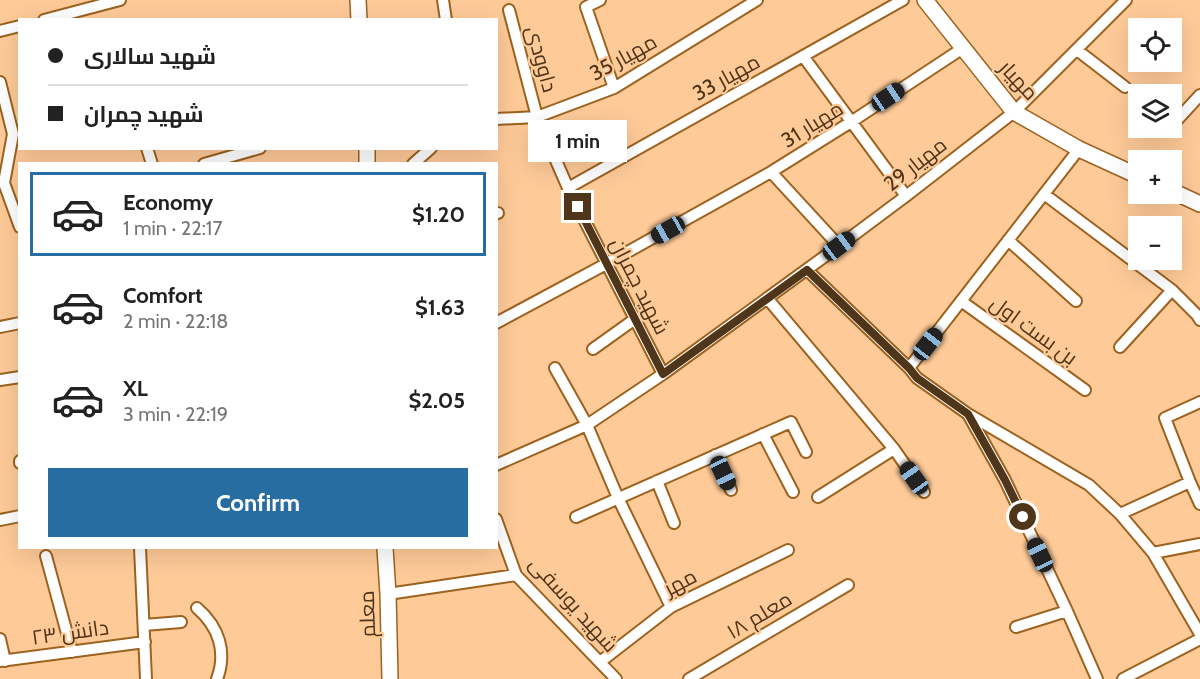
<!DOCTYPE html>
<html lang="en">
<head>
<meta charset="utf-8">
<style>
	body { margin:0; font-family:Cabin,Cairo,sans-serif; background:#f2f2f2; color:#222; height:100vh; display:flex; flex-direction:column; font-size:22px; white-space:nowrap }
	* { box-sizing:border-box; margin:0 }
	p { font-size:20px; color:#767676 }
	.icon { flex:none; width:33px; height:33px; fill:none; stroke:currentColor; stroke-width:2; stroke-linecap:round; stroke-linejoin:round }
	.map { position:relative; flex:1; overflow:hidden }
	.sheet { position:absolute; left:18px; top:162px; width:480px; height:387px; display:flex; flex-direction:column; background:#fff; border-radius:0px; box-shadow:0 6px 24px #0002 }
	.sheet>* { flex:none }
	.banner { position:absolute; left:18px; top:18px; width:480px; height:132px; border-radius:0px; box-shadow:0 6px 24px #0002; display:grid; align-content:center; height:132px; padding:0 30px; background:#fff }
	.buttons { position:absolute; left:1128px; top:18px; display:grid; gap:12px }
	.buttons a { display:grid; place-items:center; width:54px; height:54px; border-radius:0px; background:#fff; box-shadow:0 6px 24px #0002; font-size:30px }
	.end { position:absolute; width:27px; height:27px; margin:-14px; border:8px solid #4f351a; background:#fff; box-shadow:0 0 0 3px #fff }
	.from { border-radius:50% }
	.bubble { position:absolute; height:42px; border-radius:0px; background:#fff; box-shadow:0 6px 24px #0002; font-size:20px; font-weight:700; line-height:42px; text-align:center }
	.car { position:absolute; width:18px; height:36px; margin:-18px -9px; border-radius:8px; box-shadow:0 0 4px 2px #0007; background:linear-gradient(#222 24%,#8ab4d8 0 40%,#222 0 76%,#8ab4d8 0 86%,#222 0) }
	.banner b { display:flex; align-items:center; gap:21px; height:57px; font-size:22px }
	.banner b+b { border-top:2px solid #e0e0e0 }
	.banner i { width:15px; height:15px; background:#222 }
	ul { padding:10px 0 0; list-style:none }
	li { display:flex; align-items:center; gap:18px; height:84px; margin:0 12px 9px; padding:0 18px; border:3px solid transparent; border-radius:0px }
	li div { flex:1 }
	li b { display:block; font-size:22px }
	li em { font-style:normal; font-weight:700 }
	li.active { border-color:#276da2 }
	li>.icon { width:54px; height:54px; stroke-width:1.5 }
	.action { display:flex; gap:12px; margin-top:auto; padding:12px 30px }
	.action a { flex:1; height:69px; border-radius:0px; background:#276da2; color:#fff; font-size:24px; font-weight:700; line-height:69px; text-align:center }
	.map>svg:first-child { display:block }
	.lines { fill:none; stroke-linecap:round; stroke-linejoin:round }
	.street-casing { stroke:#9c621e; stroke-width:14 }
	.secondary-casing { stroke:#9c621e; stroke-width:18 }
	.street { stroke:#fff; stroke-width:10 }
	.secondary { stroke:#fff; stroke-width:15 }
	.route { stroke:#4f351a; stroke-width:8 }
	.labels { text-anchor:middle; dominant-baseline:central; stroke-width:4.5; stroke-linejoin:round; paint-order:stroke }
	.street-label { font-size:21px; fill:#4f351a; stroke:#feca98 }
</style>
</head>
<body>
<div class="map">
<svg width="1200" height="679" viewBox="0 0 1200 679">
	<rect width="100%" height="100%" fill="#feca98"/>
	<g class="lines">
		<g class="street-casing">
			<path id="street" d="M443,0L446,20
				M600,0L586,7L614,88
				M509,10L537,117L568,188L663,374
				M44,20L120,0
				M0,31L20,26
				M1077,50L1125,87
				M803,56L906,196
				M0,82L13,134L4,183
				M496,119L537,117L614,88L757,0
				M1178,119L1200,95
				M147,148L152,164
				M204,164L260,148
				M413,164L431,148
				M4,183L20,227
				M568,188L903,0
				M1044,194L1172,290L1197,315L1200,320
				M496,213H498
				M1008,240L1076,301
				M839,246L906,196L1014,112L1126,0
				M807,270L909,368L917,378L968,414L1005,480L1067,611L1097,679
				M767,298L894,449L924,492
				M961,301L1085,390
				M496,323L606,264L771,172L851,122L963,48
				M0,327L20,323
				M1120,347L1172,290
				M593,349L635,319
				M555,368L587,425L618,498L671,607
				M909,368L1079,149
				M0,380L20,377
				M1200,402L1165,418L1190,482L1200,504
				M968,414L1089,485L1120,514L1153,553L1200,634
				M763,434L793,492
				M715,455L731,490
				M20,461V463
				M496,465L587,425L663,374L839,246L771,172
				M657,481L674,523
				M818,497L894,449
				M1120,514L1190,482
				M576,517L791,422L806,452
				M496,519L516,575L616,679
				M0,520L20,516
				M140,548L146,679
				M1153,553L1200,544
				M46,556L72,652
				M388,594L516,575
				M197,608C219,627 227,652 217,679
				M144,625L181,622
				M1016,627L1067,611
				M0,639L5,661
				M0,661L145,642
				M600,662L671,607L788,550
				M689,679L848,585
				M1123,679L1200,639"/>
		</g>
		<g class="secondary-casing">
			<path id="secondary" d="M358,0L359,20
				M925,0L1014,112L1079,149L1138,176
				M367,148V164
				M1172,191L1200,204
				M385,548L388,594L390,679"/>
		</g>
		<use href="#street" class="street"/>
		<use href="#secondary" class="secondary"/>
	</g>
	<g class="lines">
		<path class="route" d="M578,207L663,374L807,270L909,368L917,378L968,414L1005,480L1023,517"/>
	</g>
	<g class="labels">
		<g class="street-label">
			<text transform="translate(623 57) rotate(-29)">مهیار 35</text>
			<text transform="translate(542 59) rotate(75)">داوودی</text>
			<text transform="translate(726 77) rotate(-29)">مهیار 33</text>
			<text transform="translate(1019 80) rotate(47)">مهیار</text>
			<text transform="translate(812 124) rotate(-32)">مهیار 31</text>
			<text transform="translate(915 164) rotate(-38)">مهیار 29</text>
			<text transform="translate(640 286) rotate(63)">شهید چمران</text>
			<text transform="translate(1034 330) rotate(36)">بن بست اول</text>
			<text transform="translate(680 582) rotate(-28)">مهر</text>
			<text transform="translate(574 604) rotate(48)">شهید یوسفی</text>
			<text transform="translate(367 614) rotate(-92)">معلم</text>
			<text transform="translate(759 615) rotate(-31)">معلم ۱۸</text>
			<text transform="translate(70 632) rotate(-8)">دانش ٢٣</text>
		</g>
	</g>
</svg>
<div class="buttons">
<a><svg class="icon" aria-label="locate" viewBox="0 0 24 24"><circle cx="12" cy="12" r="6"/><path d="M12 2v4M12 18v4M2 12h4M18 12h4"/></svg></a>
<a><svg class="icon" aria-label="layers" viewBox="0 0 24 24"><path d="M12 4l9 5-9 5-9-5zM3 14l9 5 9-5"/></svg></a>
<a>+</a>
<a>−</a>
</div>
<i class="end from" style="left:1023px;top:517px"></i>
<i class="end" style="left:578px;top:207px"></i>
<div class="bubble" style="left:528px;top:120px;width:99px">1 min</div>
<i class="car" style="left:888px;top:97px;rotate:56deg"></i>
<i class="car" style="left:668px;top:230px;rotate:241deg"></i>
<i class="car" style="left:839px;top:246px;rotate:53deg"></i>
<i class="car" style="left:928px;top:344px;rotate:38deg"></i>
<i class="car" style="left:723px;top:473px;rotate:155deg"></i>
<i class="car" style="left:914px;top:478px;rotate:325deg"></i>
<i class="car" style="left:1040px;top:555px;rotate:335deg"></i>
<div class="banner">
<b><i class="from"></i>شهید سالاری</b>
<b><i></i>شهید چمران</b>
</div>
<section class="sheet">
<ul>
<li class="active"><svg class="icon" aria-label="car" viewBox="0 0 24 24"><path d="M5 17H2v-5l4-1 3-4h7l3 4 3 1v5h-3M9 17h6M6 11h13"/><circle cx="7" cy="17" r="2"/><circle cx="17" cy="17" r="2"/></svg><div><b>Economy</b><p>1 min · 22:17</p></div><em>$1.20</em></li>
<li><svg class="icon" aria-label="car" viewBox="0 0 24 24"><path d="M5 17H2v-5l4-1 3-4h7l3 4 3 1v5h-3M9 17h6M6 11h13"/><circle cx="7" cy="17" r="2"/><circle cx="17" cy="17" r="2"/></svg><div><b>Comfort</b><p>2 min · 22:18</p></div><em>$1.63</em></li>
<li><svg class="icon" aria-label="car" viewBox="0 0 24 24"><path d="M5 17H2v-5l4-1 3-4h7l3 4 3 1v5h-3M9 17h6M6 11h13"/><circle cx="7" cy="17" r="2"/><circle cx="17" cy="17" r="2"/></svg><div><b>XL</b><p>3 min · 22:19</p></div><em>$2.05</em></li>
</ul>
<div class="action"><a>Confirm</a></div>
</section>
</div>
</body>
</html>
